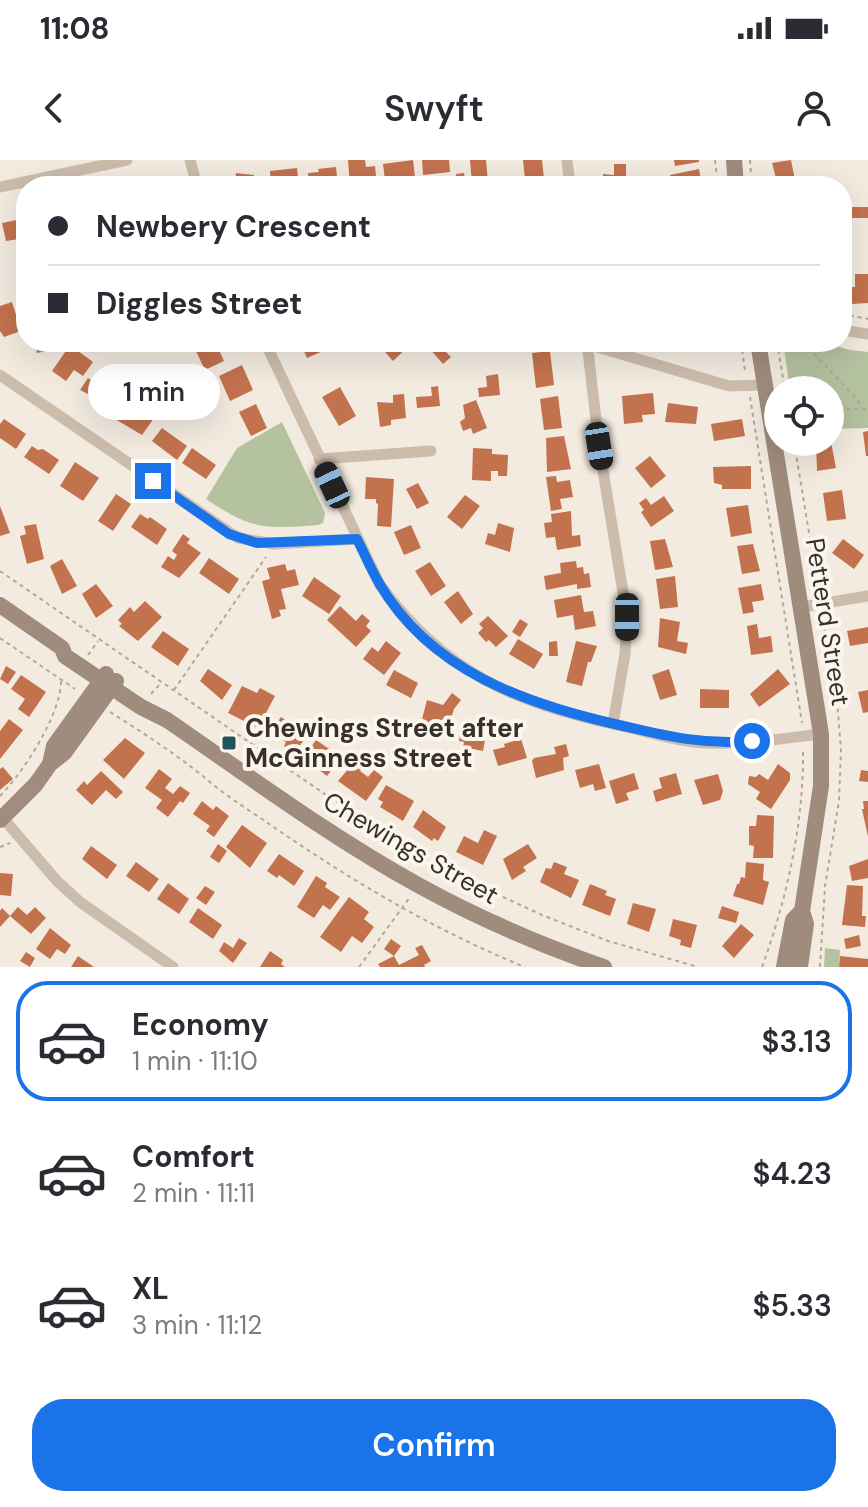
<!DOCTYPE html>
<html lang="en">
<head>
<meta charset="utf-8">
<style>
	body { margin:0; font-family:"DM Sans",sans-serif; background:#f7f7f7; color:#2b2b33; height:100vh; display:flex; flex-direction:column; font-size:30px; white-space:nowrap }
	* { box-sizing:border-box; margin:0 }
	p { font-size:26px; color:#7c7c81 }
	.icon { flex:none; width:44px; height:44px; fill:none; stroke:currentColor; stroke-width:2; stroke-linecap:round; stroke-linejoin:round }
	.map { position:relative; height:807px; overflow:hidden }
	.sheet { display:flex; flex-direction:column; background:#fff; flex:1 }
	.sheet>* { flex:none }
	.hud { position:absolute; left:16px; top:16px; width:836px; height:176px; border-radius:32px; box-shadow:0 8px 32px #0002; display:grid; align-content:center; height:176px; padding:0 32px; background:#fff }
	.controls { position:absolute; left:764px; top:216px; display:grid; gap:16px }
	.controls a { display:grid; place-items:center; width:80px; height:80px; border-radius:50%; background:#fff; box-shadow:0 8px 32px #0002; font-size:40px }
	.end { position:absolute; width:36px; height:36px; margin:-18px; border:10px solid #1a73e8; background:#fff; box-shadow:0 0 0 4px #fff }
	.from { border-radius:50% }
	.bubble { position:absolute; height:56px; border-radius:28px; background:#fff; box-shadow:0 8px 32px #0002; font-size:26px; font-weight:600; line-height:56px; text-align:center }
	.car { position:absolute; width:24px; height:48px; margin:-24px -12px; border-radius:10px; box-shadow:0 0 6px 2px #0007; background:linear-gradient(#222 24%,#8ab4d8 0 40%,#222 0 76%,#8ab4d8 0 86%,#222 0) }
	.hud b { display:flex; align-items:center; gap:28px; height:76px; font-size:30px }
	.hud b+b { border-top:2px solid #e1e1e2 }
	.hud i { width:20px; height:20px; background:#2b2b33 }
	ul { padding:14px 0 0; list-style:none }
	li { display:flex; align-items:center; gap:24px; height:120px; margin:0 16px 12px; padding:0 16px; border:4px solid transparent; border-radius:32px }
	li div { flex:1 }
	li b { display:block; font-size:30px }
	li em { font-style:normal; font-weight:600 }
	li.selected { border-color:#1a73e8 }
	li>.icon { width:72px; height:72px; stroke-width:1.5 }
	.button { display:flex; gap:16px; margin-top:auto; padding:16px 32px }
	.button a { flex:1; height:92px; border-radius:32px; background:#1a73e8; color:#fff; font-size:32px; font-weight:600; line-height:92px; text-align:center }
	.status { display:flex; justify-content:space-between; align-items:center; height:56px; padding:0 40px; background:#fff; direction:ltr }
	.status svg { height:22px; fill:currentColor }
	header { display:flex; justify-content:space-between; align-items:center; height:104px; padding:0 32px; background:#fff; font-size:36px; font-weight:600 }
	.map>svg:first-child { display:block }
	.green { fill:#b5c2a0 }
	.building { fill:#c3724e }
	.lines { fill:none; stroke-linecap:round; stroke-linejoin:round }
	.path { stroke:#b7a696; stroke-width:2; stroke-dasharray:4 4; stroke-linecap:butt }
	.street { stroke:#cbbcac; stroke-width:11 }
	.secondary { stroke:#9f8c7d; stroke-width:16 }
	.route { stroke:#1a73e8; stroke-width:10 }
	.poi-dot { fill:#21535a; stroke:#faf5ed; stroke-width:3 }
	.labels { text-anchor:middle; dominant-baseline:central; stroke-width:8; stroke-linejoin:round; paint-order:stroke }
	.street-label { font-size:26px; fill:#39302b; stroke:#faf5ed }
	.poi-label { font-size:26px; font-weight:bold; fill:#39302b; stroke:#faf5ed; text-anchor:start }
</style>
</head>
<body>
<div class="status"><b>11:08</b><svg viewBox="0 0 49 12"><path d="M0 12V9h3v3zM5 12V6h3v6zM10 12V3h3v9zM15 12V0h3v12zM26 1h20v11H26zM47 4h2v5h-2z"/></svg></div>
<header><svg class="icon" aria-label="back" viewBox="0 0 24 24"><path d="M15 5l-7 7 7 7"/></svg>Swyft<svg class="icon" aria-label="person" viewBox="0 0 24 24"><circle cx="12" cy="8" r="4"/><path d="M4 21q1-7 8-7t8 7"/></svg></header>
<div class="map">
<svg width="868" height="807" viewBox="0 0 868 807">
	<rect width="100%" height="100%" fill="#f3ebe0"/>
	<path class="green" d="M783,182H821L850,190L868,192V268L830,269V230H790Z
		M282,262L325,353L323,363L318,365C264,369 252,370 206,339L237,288Z
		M825,788L840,790L839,807H824Z"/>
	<path class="building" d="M348,0H365L366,7L375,6L377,26H350Z
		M413,0L415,17L385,20L383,4Z
		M422,0H449L450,12L423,15Z
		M470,0H486L488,22L472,24Z
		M523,0H542L544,18L525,20Z
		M674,0H699V2L675,6Z
		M791,0L796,25L778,26L772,3Z
		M614,4H626V26H603V14L614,15Z
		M336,7L338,26H309L308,13L319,12L318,9Z
		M297,8L299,26H271L270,11Z
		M699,9L702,26H672L670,15Z
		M236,13L254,15L253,26H235Z
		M464,13L466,26H457L456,14Z
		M842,47H868V58H842Z
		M26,58V85L21,86L19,79L6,81L2,63Z
		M842,93L849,95L843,133H842Z
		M855,114H868V143L852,144V127H855Z
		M12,142L21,171L4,177L0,171V146Z
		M35,182H52L53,190L37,193Z
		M195,182H230L218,188L224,201L205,210L193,185Z
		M300,182H319L323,191L307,198Z
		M345,182H365L354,192Z
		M382,182L394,183L413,182L393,201L379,185Z
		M434,182H474L463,191L456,183L446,192L451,197L443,204L428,187Z
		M688,182H710L711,184L689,187Z
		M715,182H730L731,187L717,190Z
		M70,185L93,202L83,216L74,210L66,221L52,211Z
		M550,191L554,225L536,228L532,193Z
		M242,205L253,230L230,241L219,216Z
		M498,214L500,235L479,237L478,228L487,227L486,216Z
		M117,217L128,224L109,251L93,240L92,236L80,230L88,218L107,231Z
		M438,226L440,246L417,248L416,237L432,236L431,227Z
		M340,227L356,256L339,266L322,237Z
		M653,233L655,254L642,255L643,262L624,264L622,236Z
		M404,234L406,258L391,260V265L380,267L377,242L393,243V235Z
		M558,236L562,268L544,270L540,239Z
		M135,238L146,246L140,253L144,256L151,246L159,251L142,275L115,259L127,242L131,245Z
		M476,240L487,268L473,274L471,268L463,271L460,262L465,258L463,245Z
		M668,243L698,247L696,264L665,262Z
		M256,244L267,268L251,276L239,252Z
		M4,259L26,274L16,289L0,278V264Z
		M742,259L745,276L714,281L711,264Z
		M162,268L187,286L177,300L152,281Z
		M868,271V296H866L863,272Z
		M564,276L571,309L547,312L546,278Z
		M816,282H831L836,308L817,311Z
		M32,286L38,290L43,289L59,300L49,314L24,297Z
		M192,288L216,305L206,319L182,303Z
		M473,288L492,289V294L508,295L507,316H498V311H491V321L472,320Z
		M650,296L666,316L651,328L635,308Z
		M75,302L99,318L83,341L60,326Z
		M751,306V329H722V325L714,323L713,307Z
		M556,316L557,322L570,320L573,337L560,339L562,349L551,351L546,317Z
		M366,317L394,319L391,367L377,366L378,344L376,343V339H365Z
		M418,323L429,343L417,349L406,329Z
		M842,330L846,359L827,361L823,333Z
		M116,334L131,344L113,371L98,361Z
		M465,335L480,346L462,369L447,357Z
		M664,336L674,351L651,367L641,352L644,350L639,343L646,338L651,345Z
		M748,345L752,373L731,377L726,348Z
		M0,346L10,373L0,376Z
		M571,351L572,376L580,375L581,386L557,390L555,377L546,378L544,363L552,362L551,354Z
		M140,354L148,359L150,357L167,369L157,385L131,367Z
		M498,363L514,368L510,392L485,384L488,373L495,375Z
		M36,364L44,399L27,404L20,376L26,374L24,366Z
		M411,365L421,388L404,395L394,372Z
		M183,374L190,379L187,383L201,393L179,418L161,407L168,396L174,400L177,395L172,391Z
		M665,379L673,407L655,410L650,381Z
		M843,379L864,395L854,409L832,393Z
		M753,384L760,411L742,414L737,386Z
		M209,398L239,419L229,434L199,413Z
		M62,399L77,426L62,434L50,406Z
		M576,401L577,408L583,407L584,414L589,413L591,427L577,429V424L546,430L544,416L561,413L560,403Z
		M430,402L446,426L431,436L415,411Z
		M285,404L287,411L295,409L299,425L281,429L286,449L279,450L281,456L272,459L262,421L270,419L267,408Z
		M675,416L678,447L660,449L656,419Z
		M314,417L341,436L329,454L302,436Z
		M96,424L113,446L96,458L82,434Z
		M761,424L764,440L752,442L754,452L743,454L738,428Z
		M458,431L473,454L461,464L444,442Z
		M581,435L584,452L593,451L596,466L575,470L573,455L557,458L554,440Z
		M145,441L162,457L138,481L119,466L122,464L118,460L130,447L134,452Z
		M340,446L356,461L362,454L370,461L366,466L371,471L356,487L327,460Z
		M488,456L508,476L496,487L489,480L486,482L478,473L483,468L479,464Z
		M660,458L680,462L677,481L688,483L686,494L658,487Z
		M520,459L528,464L520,477L512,472Z
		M757,464L759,478L771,476L773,492L751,495L747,466Z
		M868,467V483L850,486L847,471Z
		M163,471L189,489L178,506L151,487Z
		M518,479L543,494L534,509L509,494Z
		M386,481L401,493L384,515L363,499L372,487L378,492Z
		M557,481L558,496H549V482Z
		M576,481L597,486L591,502H588L582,526L566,522Z
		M6,506L16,512L8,524L0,519Z
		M208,509L232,525L222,540L200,521Z
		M669,509L677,535L660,540L652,515Z
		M778,509L790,524L759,547L750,534Z
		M394,510L418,523L411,538L386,525Z
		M21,515L46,532L29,557L18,549L25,539L11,529Z
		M242,526L257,533L260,528L275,536L258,568L228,553Z
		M700,529L729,530V548H700Z
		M868,530V552L863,553L858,532Z
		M452,533L461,540L454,549L449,565L433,560L431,570L420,567L427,540L443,545Z
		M281,557L307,575L295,593L284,586L286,582L271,571Z
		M9,559L23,570L0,599V571Z
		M461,564L487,569L483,591L463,587L464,582L459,581Z
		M125,578L145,593L124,619L103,600Z
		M521,579L527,598L498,606L493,590L505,587L504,584Z
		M316,580L341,597L327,616L314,606L317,603L305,595Z
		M566,584L569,596L563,598L564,610L536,618L532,601L534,598L556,594L554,587Z
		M355,601L363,607L360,611L368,617L374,610L383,617L366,641L338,621Z
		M599,604L606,628L595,631L593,624L580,628L575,610Z
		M778,604L790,613V620L771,649L756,639L760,632L748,624L749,616L756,617L759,614L768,620Z
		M3,607L13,619L0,630V609Z
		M159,609L172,619L165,628L173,634L180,626L190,633L183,643L180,641L168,657L156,648L162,640L145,628Z
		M861,610L868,611V622L859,621Z
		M101,611L123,632L116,639L106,630L92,645L76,630L84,621L87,625Z
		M634,613L639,629L626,633L629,640L616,644L609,621Z
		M676,613L682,634L656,642L653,631L662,628L659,618Z
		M718,614L723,631L720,640L703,645L694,620Z
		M386,625L414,641L403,661L380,647L383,642L378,639Z
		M202,641L213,650L216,646L229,656L214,677L206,671L210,666L193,654Z
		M863,641H868V677L862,649H864Z
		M423,650L446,667L438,681L434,678L432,681L413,667Z
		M757,655L774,656L773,698H753L754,686L749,685V666H756Z
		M242,665L267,683L250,708L226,687Z
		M484,670L497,676L483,705L456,692L464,676L478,683Z
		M218,684L227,691L219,703L210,697Z
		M528,684L537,698L523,707L526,711L512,720L503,699Z
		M91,686L117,705L107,719L82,699Z
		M279,694L304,711L294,726L279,715L277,718L267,711Z
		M868,699V718L852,721L849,706Z
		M136,702L159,719L149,732L126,716Z
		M554,702L567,707L564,714L579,720L571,738L540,722L546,708L551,709Z
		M746,702L764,704L763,720L769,722L763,745L733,736L737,724H739L741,717L745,718Z
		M0,713L13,714L11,736L0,735Z
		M316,716L327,723L325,727L340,737L330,750L323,745L314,758L297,747Z
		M168,723L189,739L179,754L157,739Z
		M590,724L607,731L605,735L616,739L610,756L582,745Z
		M847,725L863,726L862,756H866L865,767L842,765Z
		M205,726L215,732L206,745L196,738Z
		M349,737L369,752L364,759L374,767L362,783L352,776L341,792L320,777Z
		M633,743L656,749L649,772L627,764Z
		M722,746L739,752L736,763L718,758Z
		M18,747L27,755L35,747L46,758L31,774L10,756Z
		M2,748L10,756L0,767V751Z
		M198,748L222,765L213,779L189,762Z
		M673,759L697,765L691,788L680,785L681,780L669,776Z
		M741,764L754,775L734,798L722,786Z
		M50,768L71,785L65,794L57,789L50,799L36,789Z
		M859,775L861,786L846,789L844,779Z
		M239,778L247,783L233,803L219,791L224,782L233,788Z
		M391,779L401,786L394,796L384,789Z
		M422,785L431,801L424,805L425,807H380L378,804L394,796L399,805L419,795L415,788Z
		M270,791L283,800L281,804L285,807H260Z
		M26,792L35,798L30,807L20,801Z
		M78,796L94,807H71Z
		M840,796L868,799V807H839Z"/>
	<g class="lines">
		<path class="path" d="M715,0L718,26
			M750,0L752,26
			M842,154L868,159
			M741,182L745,211
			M777,182L785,230
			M803,182L857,239L862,248
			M750,237L802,563
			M830,249H868
			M794,282L819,433
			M0,411L364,661L449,712L542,755L608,781L698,807
			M0,478L75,529
			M88,495L98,481
			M174,530L266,397
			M151,534L160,524
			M110,552C145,574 179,596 210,622C230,639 254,653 275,668C354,722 436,771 525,807
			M0,636C23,613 62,553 61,520
			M0,687L10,683
			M359,807L410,737
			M762,807C787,738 804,663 803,589
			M820,807L825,726L839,641L841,590L837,540L822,455"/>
		<path class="street" d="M190,0L197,26
			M567,0L570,26
			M0,27L127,0
			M842,170L868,174
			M265,182L380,425C447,515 514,542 621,566C645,571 669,579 693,582C735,586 780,579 821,574
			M587,182L599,286L627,457L625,494L613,564
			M587,184L729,226L765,225
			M0,215L238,378L274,384L357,379
			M319,299L431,291
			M802,447L868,436
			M3,658L57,721L80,742L173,807"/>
		<path class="secondary" d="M734,0L736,26
			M758,182L821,574V626L802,751L806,764L800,807
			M0,445L62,488L65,496L141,547L167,560C250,617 331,677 418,725C478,758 540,785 604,807
			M50,604L54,586L106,514
			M0,660L36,624L50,604L64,593L116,521
			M784,807L793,760L802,751"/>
	</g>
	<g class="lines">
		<path class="route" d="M153,321L229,374L257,383L357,379C364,393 371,409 379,423C430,511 526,544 619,565C667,576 702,585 752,581"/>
	</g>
	<rect class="poi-dot" x="221" y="575" width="16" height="16" rx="4"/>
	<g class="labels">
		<g class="street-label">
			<text transform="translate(828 462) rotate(81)">Petterd Street</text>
			<text transform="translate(411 688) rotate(30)">Chewings Street</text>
		</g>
		<g class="poi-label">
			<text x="245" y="568">Chewings Street after<tspan x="245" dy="30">McGinness Street</tspan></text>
		</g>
	</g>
</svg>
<div class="controls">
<a><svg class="icon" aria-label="locate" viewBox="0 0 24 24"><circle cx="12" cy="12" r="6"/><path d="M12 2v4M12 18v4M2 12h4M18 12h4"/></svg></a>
</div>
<i class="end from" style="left:752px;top:581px"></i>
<i class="end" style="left:153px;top:321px"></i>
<div class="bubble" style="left:88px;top:204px;width:132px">1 min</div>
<i class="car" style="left:599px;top:286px;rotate:171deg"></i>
<i class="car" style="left:332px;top:325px;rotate:335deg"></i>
<i class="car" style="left:627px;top:457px;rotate:180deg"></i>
<div class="hud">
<b><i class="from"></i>Newbery Crescent</b>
<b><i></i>Diggles Street</b>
</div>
</div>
<section class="sheet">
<ul>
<li class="selected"><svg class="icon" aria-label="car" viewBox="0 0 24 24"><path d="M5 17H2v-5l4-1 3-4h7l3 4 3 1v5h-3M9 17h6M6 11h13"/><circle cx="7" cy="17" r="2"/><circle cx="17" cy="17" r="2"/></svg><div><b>Economy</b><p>1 min · 11:10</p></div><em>$3.13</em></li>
<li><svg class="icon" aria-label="car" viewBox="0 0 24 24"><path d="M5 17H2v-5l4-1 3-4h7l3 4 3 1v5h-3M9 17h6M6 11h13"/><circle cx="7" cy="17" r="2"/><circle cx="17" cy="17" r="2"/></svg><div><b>Comfort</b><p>2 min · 11:11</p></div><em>$4.23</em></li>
<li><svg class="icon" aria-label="car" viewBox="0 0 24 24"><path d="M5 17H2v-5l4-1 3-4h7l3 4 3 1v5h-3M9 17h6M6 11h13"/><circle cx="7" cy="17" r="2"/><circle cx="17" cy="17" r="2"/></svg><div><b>XL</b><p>3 min · 11:12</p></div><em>$5.33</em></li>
</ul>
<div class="button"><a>Confirm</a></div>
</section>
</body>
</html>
